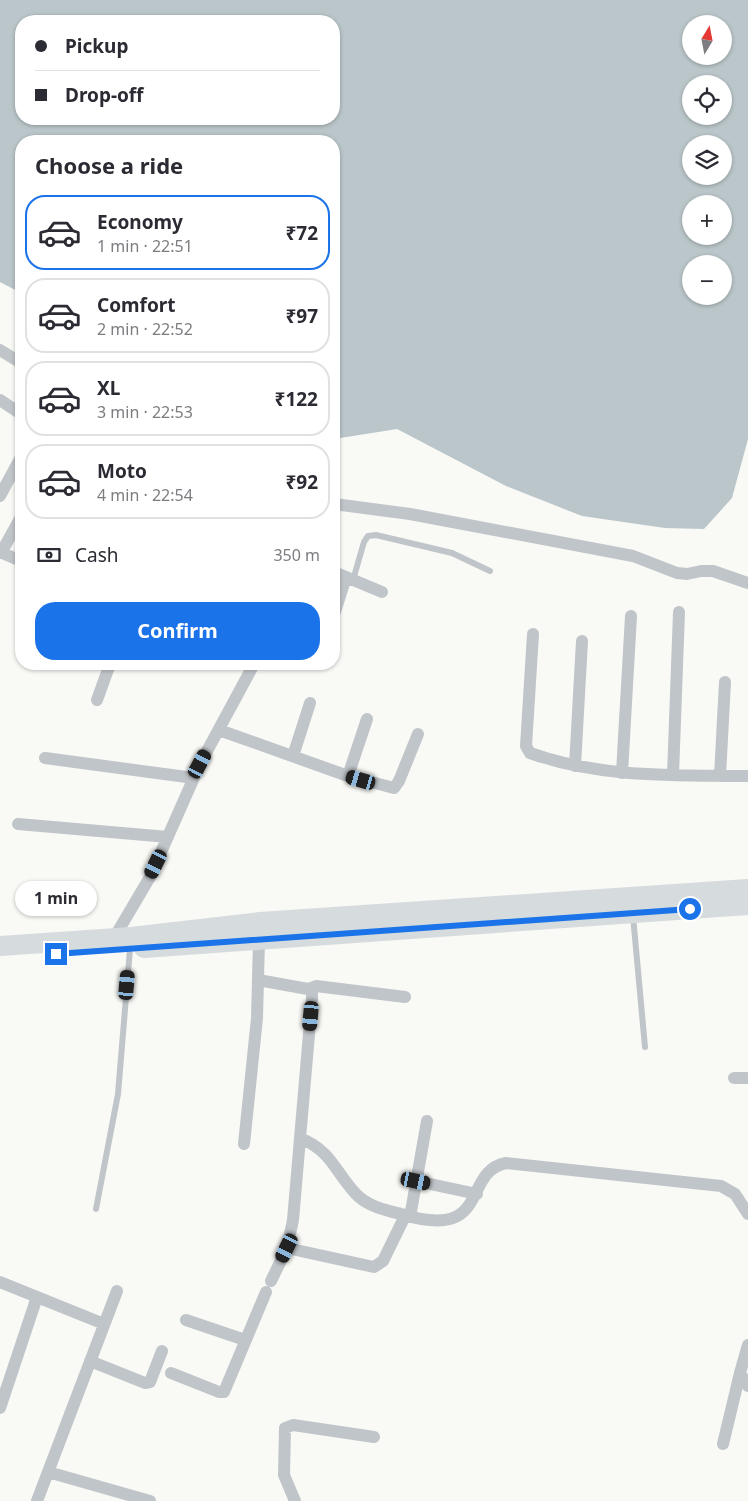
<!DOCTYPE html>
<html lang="en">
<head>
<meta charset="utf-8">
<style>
	body { margin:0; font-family:"Noto Sans",sans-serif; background:#f2f2f3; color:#2b2b33; height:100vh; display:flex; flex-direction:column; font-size:19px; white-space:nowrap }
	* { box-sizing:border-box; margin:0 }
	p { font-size:16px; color:#7c7c81 }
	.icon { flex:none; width:28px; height:28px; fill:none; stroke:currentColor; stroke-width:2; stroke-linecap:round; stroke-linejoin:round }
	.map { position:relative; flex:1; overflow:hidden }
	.drawer { position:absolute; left:15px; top:135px; width:325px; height:535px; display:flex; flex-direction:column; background:#fff; border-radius:20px; box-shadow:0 1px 4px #0004 }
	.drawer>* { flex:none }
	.top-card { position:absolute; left:15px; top:15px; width:325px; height:110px; border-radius:20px; box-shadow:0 1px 4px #0004; display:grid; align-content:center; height:110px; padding:0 20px; background:#fff }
	.needle { width:32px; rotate:10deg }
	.fabs { position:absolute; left:682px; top:15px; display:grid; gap:10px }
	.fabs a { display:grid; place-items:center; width:50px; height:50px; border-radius:50%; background:#fff; box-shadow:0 1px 4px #0004; font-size:25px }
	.end { position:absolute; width:22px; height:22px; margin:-11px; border:6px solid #1a73e8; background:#fff; box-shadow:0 0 0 2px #fff }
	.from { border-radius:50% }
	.bubble { position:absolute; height:35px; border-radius:18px; background:#fff; box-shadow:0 1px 4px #0004; font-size:16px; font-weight:700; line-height:35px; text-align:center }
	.car { position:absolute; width:15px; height:30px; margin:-15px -8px; border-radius:6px; box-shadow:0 0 4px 1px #0007; background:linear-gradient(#222 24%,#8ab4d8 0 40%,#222 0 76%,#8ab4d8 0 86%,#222 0) }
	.top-card b { display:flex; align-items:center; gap:18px; height:48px; font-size:19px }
	.top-card b+b { border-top:1px solid #e1e1e2 }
	.top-card i { width:12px; height:12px; background:#2b2b33 }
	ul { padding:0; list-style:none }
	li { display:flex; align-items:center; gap:15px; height:75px; margin:0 10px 8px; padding:0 10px; border:2px solid #e1e1e2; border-radius:20px }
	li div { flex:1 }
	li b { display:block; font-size:19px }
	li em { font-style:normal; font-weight:700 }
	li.current { border-color:#1a73e8 }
	li>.icon { width:45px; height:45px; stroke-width:1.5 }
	h2 { padding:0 20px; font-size:22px; line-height:60px }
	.pay { display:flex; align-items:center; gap:12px; height:55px; padding:0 20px; font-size:19px }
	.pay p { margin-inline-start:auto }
	.action { display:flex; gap:10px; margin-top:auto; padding:10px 20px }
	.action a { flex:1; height:58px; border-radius:20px; background:#1a73e8; color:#fff; font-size:20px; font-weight:700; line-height:58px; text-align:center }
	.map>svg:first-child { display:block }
	.water { fill:#bac6ca; fill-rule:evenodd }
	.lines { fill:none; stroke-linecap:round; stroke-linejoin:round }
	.service { stroke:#c0c5c9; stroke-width:6 }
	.minor { stroke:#c0c5c9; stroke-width:12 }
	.primary { stroke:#d6dbde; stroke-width:20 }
	.route { stroke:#1a73e8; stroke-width:6 }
</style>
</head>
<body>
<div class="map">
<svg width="748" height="1501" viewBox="0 0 748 1501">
	<rect width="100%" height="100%" fill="#f9f9f6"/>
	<path class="water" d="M0,0H748V439L732,498L704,529L665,528L582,516L506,486L397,429L334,439V141H21V293L0,282ZM21,21H334V119H21ZM691,24H724V56H691ZM691,84H724V116H691ZM691,144H724V176H691ZM691,204H724V236H691ZM691,264H724V296H691Z"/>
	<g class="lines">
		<path class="service" d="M353,580L364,542L368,536L376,535L452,553L490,571
			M633,916L645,1047
			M96,1209L118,1094L130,949"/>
		<path class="minor" d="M0,350L21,363
			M0,400L21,414
			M0,496L21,457
			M334,504L410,514L633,556L677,573L687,574L701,571H713L748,583
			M0,552L21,561
			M1,553L21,517
			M334,572L382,592
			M334,615L346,577
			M533,634L526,746L530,753C600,778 674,775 748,776
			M97,700L110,664
			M219,730L348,776L394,788L399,781L418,734
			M293,756L310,703
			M45,758L194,778
			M575,766L582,641
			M622,773L631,616
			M673,775L679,612
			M348,776L367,719
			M720,776L725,682
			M18,824L168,837
			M114,938L150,877L200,764L254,664
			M258,980L308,989L312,992V999L293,1220L287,1248L271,1281
			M308,989L316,986L405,997
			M734,1078H748
			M300,1138C333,1152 334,1171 356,1194C367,1206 385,1210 401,1214C492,1242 461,1172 506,1163L721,1186L735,1194L748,1214
			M244,1144L257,1018L259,940
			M416,1181L477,1194
			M410,1217L427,1121
			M287,1248L374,1267L383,1261L405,1216
			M0,1282L104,1324
			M186,1320L245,1340
			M748,1345L740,1373L748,1386
			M90,1361L145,1383L150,1382L162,1351
			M171,1373L219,1392H224L266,1292
			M0,1408L37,1297
			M723,1444L740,1373
			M48,1472L150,1501
			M37,1501L117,1291
			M295,1501L284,1475L285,1428L293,1425L374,1437"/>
		<path class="primary" d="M0,946L131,937L260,922L748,889
			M144,948L748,905"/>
	</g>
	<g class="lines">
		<path class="route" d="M56,954L690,909"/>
	</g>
</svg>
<div class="fabs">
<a><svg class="needle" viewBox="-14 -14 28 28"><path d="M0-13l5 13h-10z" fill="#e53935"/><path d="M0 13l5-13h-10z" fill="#7c7c81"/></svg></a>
<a><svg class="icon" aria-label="locate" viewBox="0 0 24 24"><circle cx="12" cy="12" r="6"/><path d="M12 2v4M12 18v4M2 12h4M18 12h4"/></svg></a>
<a><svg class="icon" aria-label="layers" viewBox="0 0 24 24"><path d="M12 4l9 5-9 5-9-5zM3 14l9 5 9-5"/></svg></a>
<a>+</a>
<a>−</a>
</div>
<i class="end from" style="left:690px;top:909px"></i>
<i class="end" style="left:56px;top:954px"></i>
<div class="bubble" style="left:15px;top:881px;width:82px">1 min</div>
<i class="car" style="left:200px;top:764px;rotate:28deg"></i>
<i class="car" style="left:361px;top:780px;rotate:286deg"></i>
<i class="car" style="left:156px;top:864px;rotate:206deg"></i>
<i class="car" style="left:127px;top:985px;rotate:5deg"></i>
<i class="car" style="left:311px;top:1016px;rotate:185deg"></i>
<i class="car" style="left:416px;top:1181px;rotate:102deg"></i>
<i class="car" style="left:287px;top:1248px;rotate:206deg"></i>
<div class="top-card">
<b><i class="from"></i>Pickup</b>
<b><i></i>Drop-off</b>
</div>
<section class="drawer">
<h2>Choose a ride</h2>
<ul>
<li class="current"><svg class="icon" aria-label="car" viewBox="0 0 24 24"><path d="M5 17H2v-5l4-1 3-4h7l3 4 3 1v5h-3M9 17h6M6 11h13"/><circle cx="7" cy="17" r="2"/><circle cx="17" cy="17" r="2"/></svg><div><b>Economy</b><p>1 min · 22:51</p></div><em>₹72</em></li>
<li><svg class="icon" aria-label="car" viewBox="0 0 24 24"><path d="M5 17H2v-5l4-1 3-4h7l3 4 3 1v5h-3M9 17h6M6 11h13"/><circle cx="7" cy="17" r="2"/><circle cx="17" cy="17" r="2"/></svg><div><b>Comfort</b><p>2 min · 22:52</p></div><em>₹97</em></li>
<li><svg class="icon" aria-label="car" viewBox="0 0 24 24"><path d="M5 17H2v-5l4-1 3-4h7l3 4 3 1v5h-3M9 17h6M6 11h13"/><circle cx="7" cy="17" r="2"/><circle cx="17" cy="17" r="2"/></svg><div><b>XL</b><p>3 min · 22:53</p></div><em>₹122</em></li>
<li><svg class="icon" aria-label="car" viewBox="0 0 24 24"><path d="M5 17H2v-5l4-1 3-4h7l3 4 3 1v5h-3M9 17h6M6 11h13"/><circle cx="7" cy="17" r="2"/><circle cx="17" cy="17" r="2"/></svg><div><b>Moto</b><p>4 min · 22:54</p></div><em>₹92</em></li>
</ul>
<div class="pay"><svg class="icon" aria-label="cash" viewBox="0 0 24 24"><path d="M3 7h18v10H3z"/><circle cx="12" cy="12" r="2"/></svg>Cash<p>350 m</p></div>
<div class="action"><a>Confirm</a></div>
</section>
</div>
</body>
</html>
